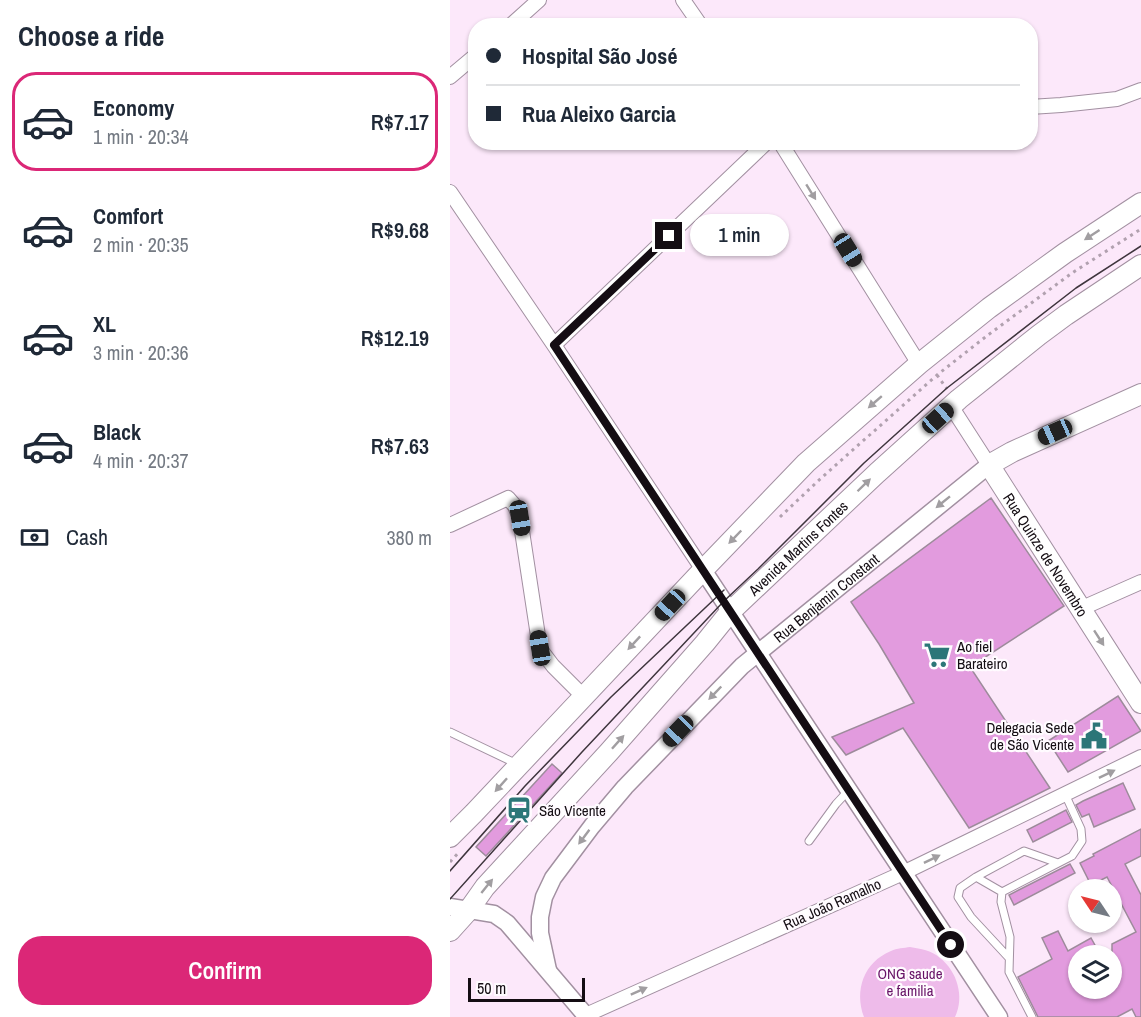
<!DOCTYPE html>
<html lang="en">
<head>
<meta charset="utf-8">
<style>
	body { margin:0; font-family:"Archivo Narrow",sans-serif; background:#f2f2f3; color:#1f2937; height:100vh; display:flex; flex-direction:column; font-size:22px; white-space:nowrap }
	* { box-sizing:border-box; margin:0 }
	p { font-size:20px; color:#747a83 }
	.icon { flex:none; width:33px; height:33px; fill:none; stroke:currentColor; stroke-width:2; stroke-linecap:round; stroke-linejoin:round }
	.map { position:relative; flex:1; overflow:hidden }
	.sheet { display:flex; flex-direction:column; background:#fff; width:450px }
	.sheet>* { flex:none }
	.hud { position:absolute; left:18px; top:18px; width:570px; height:132px; border-radius:24px; box-shadow:0 2px 4px #0004; display:grid; align-content:center; height:132px; padding:0 18px; background:#fff }
	.needle { width:39px; rotate:305deg }
	.buttons { position:absolute; left:618px; top:879px; display:grid; gap:12px }
	.buttons a { display:grid; place-items:center; width:54px; height:54px; border-radius:50%; background:#fff; box-shadow:0 2px 4px #0004; font-size:30px }
	.scale { position:absolute; left:18px; bottom:15px; width:117px; box-sizing:border-box; padding-left:6px; border:3px solid #140d13; border-top:0; font-size:16px; line-height:21px; white-space:nowrap; color:#140d13; -webkit-text-stroke:4px #fffbff; paint-order:stroke }
	.end { position:absolute; width:27px; height:27px; margin:-14px; border:8px solid #140d13; background:#fff; box-shadow:0 0 0 3px #fff }
	.from { border-radius:50% }
	.bubble { position:absolute; height:42px; border-radius:21px; background:#fff; box-shadow:0 2px 4px #0004; font-size:20px; font-weight:600; line-height:42px; text-align:center }
	.car { position:absolute; width:18px; height:36px; margin:-18px -9px; border-radius:8px; box-shadow:0 0 4px 2px #0007; background:linear-gradient(#222 24%,#8ab4d8 0 40%,#222 0 76%,#8ab4d8 0 86%,#222 0) }
	.hud b { display:flex; align-items:center; gap:21px; height:57px; font-size:22px }
	.hud b+b { border-top:2px solid #e0e1e3 }
	.hud i { width:15px; height:15px; background:#1f2937 }
	ul { padding:0; list-style:none }
	li { display:flex; align-items:center; gap:18px; height:99px; margin:0 12px 9px; padding:0 6px; border:3px solid transparent; border-radius:24px }
	li div { flex:1 }
	li b { display:block; font-size:22px }
	li em { font-style:normal; font-weight:600 }
	li.current { border-color:#db2777 }
	li>.icon { width:54px; height:54px; stroke-width:1.5 }
	h2 { padding:0 18px; font-size:27px; line-height:72px }
	.pay { display:flex; align-items:center; gap:15px; height:66px; padding:0 18px; font-size:22px }
	.pay p { margin-inline-start:auto }
	.cta { display:flex; gap:12px; margin-top:auto; padding:12px 18px }
	.cta a { flex:1; height:69px; border-radius:24px; background:#db2777; color:#fff; font-size:24px; font-weight:600; line-height:69px; text-align:center }
	main { display:flex; flex:1; min-height:0 }
	.map>svg:first-child { display:block }
	.green { fill:#eebbea }
	.building { fill:#e29bde; stroke:#9d8b9b; stroke-width:1.5 }
	.lines { fill:none; stroke-linecap:round; stroke-linejoin:round }
	.service-casing { stroke:#a290a1; stroke-width:9 }
	.minor-casing { stroke:#a290a1; stroke-width:16 }
	.tertiary-casing { stroke:#a290a1; stroke-width:19 }
	.secondary-casing { stroke:#a290a1; stroke-width:22 }
	.path { stroke:#b1a1af; stroke-width:3; stroke-dasharray:3 4.5; stroke-linecap:butt }
	.service { stroke:#fff; stroke-width:7 }
	.minor { stroke:#fff; stroke-width:14 }
	.tertiary { stroke:#fff; stroke-width:16 }
	.secondary { stroke:#fff; stroke-width:20 }
	.tram { stroke:#3e353d; stroke-width:1.5 }
	.oneway { fill:#a19ea1 }
	.route { stroke:#140d13; stroke-width:8 }
	.labels { text-anchor:middle; dominant-baseline:central; stroke-width:4.5; stroke-linejoin:round; paint-order:stroke }
	.street-label { font-size:15px; fill:#140d13; stroke:#fffbff }
	.poi-label { font-size:15px; fill:#140d13; stroke:#fffbff; text-anchor:start }
	.park-label { font-size:15px; fill:#671266; stroke:#fffbff }
</style>
</head>
<body>
<main>
<section class="sheet">
<h2>Choose a ride</h2>
<ul>
<li class="current"><svg class="icon" aria-label="car" viewBox="0 0 24 24"><path d="M5 17H2v-5l4-1 3-4h7l3 4 3 1v5h-3M9 17h6M6 11h13"/><circle cx="7" cy="17" r="2"/><circle cx="17" cy="17" r="2"/></svg><div><b>Economy</b><p>1 min · 20:34</p></div><em>R$7.17</em></li>
<li><svg class="icon" aria-label="car" viewBox="0 0 24 24"><path d="M5 17H2v-5l4-1 3-4h7l3 4 3 1v5h-3M9 17h6M6 11h13"/><circle cx="7" cy="17" r="2"/><circle cx="17" cy="17" r="2"/></svg><div><b>Comfort</b><p>2 min · 20:35</p></div><em>R$9.68</em></li>
<li><svg class="icon" aria-label="car" viewBox="0 0 24 24"><path d="M5 17H2v-5l4-1 3-4h7l3 4 3 1v5h-3M9 17h6M6 11h13"/><circle cx="7" cy="17" r="2"/><circle cx="17" cy="17" r="2"/></svg><div><b>XL</b><p>3 min · 20:36</p></div><em>R$12.19</em></li>
<li><svg class="icon" aria-label="car" viewBox="0 0 24 24"><path d="M5 17H2v-5l4-1 3-4h7l3 4 3 1v5h-3M9 17h6M6 11h13"/><circle cx="7" cy="17" r="2"/><circle cx="17" cy="17" r="2"/></svg><div><b>Black</b><p>4 min · 20:37</p></div><em>R$7.63</em></li>
</ul>
<div class="pay"><svg class="icon" aria-label="cash" viewBox="0 0 24 24"><path d="M3 7h18v10H3z"/><circle cx="12" cy="12" r="2"/></svg>Cash<p>380 m</p></div>
<div class="cta"><a>Confirm</a></div>
</section>
<div class="map">
<svg width="691" height="1017" viewBox="0 0 691 1017">
	<rect width="100%" height="100%" fill="#fce8fa"/>
	<path class="green" d="M460,947C471,949 481,950 490,958C507,971 515,997 505,1017H414C404,990 414,962 441,951C447,948 454,948 460,947Z"/>
	<path class="building" d="M541,498L614,606L520,667L600,788L519,828L453,728L396,755L382,737L464,703L429,644L401,602Z
		M668,696L691,731L618,772L598,741Z
		M102,764L112,773L36,856L26,847Z
		M673,783L685,809L644,827L639,814L632,817L626,805L633,801Z
		M616,810L622,822L583,842L577,830Z
		M691,829V856L675,864L691,895V1017H686L682,1009L667,1017H588L568,977L602,959L592,938L608,931L618,951L641,938L651,956H628V988H662V944L686,932L657,877L641,885L630,863L644,856L643,854Z
		M620,864L625,873L564,905L559,895Z"/>
	<g class="lines">
		<g class="service-casing">
			<path id="service" d="M0,732L67,764
				M359,841L386,804L399,790
				M526,877L574,851L608,863
				M552,892L526,877L510,888L508,897L521,917L559,958
				M582,1017L559,972L560,937L551,902L552,892L622,856L632,841L631,829L615,794"/>
		</g>
		<g class="minor-casing">
			<path id="minor" d="M233,0L251,26
				M60,26L89,0
				M0,77L26,55
				M580,107L611,105L667,99L691,90
				M330,142L469,364
				M0,192L104,345L253,570
				M104,345L317,142
				M501,406L539,465
				M0,525L58,498L65,506L70,518L90,649L103,666L134,697
				M630,609L691,582
				M136,1015L453,873L691,757"/>
		</g>
		<g class="tertiary-casing">
			<g id="tertiary">
				<path d="M253,570L549,1017"/>
				<path d="M0,907L44,914L57,923L137,1017"/>
				<path id="s1" d="M98,970L90,933V917L94,897L103,878L142,826L175,787L292,666L539,465"/>
			</g>
		</g>
		<g class="secondary-casing">
			<g id="secondary">
				<path id="s2" d="M691,394L562,452L539,465L691,703"/>
				<path d="M0,837L24,813L253,570L356,463L469,364L539,308L615,253L691,203"/>
				<path id="s3" d="M0,931L18,911L35,887L159,752L255,643L280,612L427,473L509,399L589,335L616,315L691,265"/>
			</g>
		</g>
		<path class="path" d="M487,375L497,389
			M330,517L368,481L487,375L538,335L622,273L691,229
			M0,862L10,851"/>
		<use href="#service" class="service"/>
		<use href="#minor" class="minor"/>
		<use href="#tertiary" class="tertiary"/>
		<use href="#secondary" class="secondary"/>
		<path class="tram" d="M0,871L75,786L161,697L274,590
			M0,899L132,752L274,601L308,569L414,463L497,388L626,288L691,246"/>
	</g>
	<defs><path id="oneway-solid" d="M-6-.8H1V-3.2L6.5 0L1 3.2V.8H-6Z" transform="scale(1.5)"/></defs>
	<g class="oneway">
		<use href="#oneway-solid" transform="translate(361 192) rotate(58)"/>
		<use href="#oneway-solid" transform="translate(642 235) rotate(147)"/>
		<use href="#oneway-solid" transform="translate(425 402) rotate(139)"/>
		<use href="#oneway-solid" transform="translate(414 485) rotate(-44)"/>
		<use href="#oneway-solid" transform="translate(493 502) rotate(141)"/>
		<use href="#oneway-solid" transform="translate(285 537) rotate(134)"/>
		<use href="#oneway-solid" transform="translate(649 638) rotate(57)"/>
		<use href="#oneway-solid" transform="translate(184 643) rotate(133)"/>
		<use href="#oneway-solid" transform="translate(265 693) rotate(134)"/>
		<use href="#oneway-solid" transform="translate(168 742) rotate(-48)"/>
		<use href="#oneway-solid" transform="translate(657 774) rotate(-26)"/>
		<use href="#oneway-solid" transform="translate(51 785) rotate(132)"/>
		<use href="#oneway-solid" transform="translate(134 837) rotate(127)"/>
		<use href="#oneway-solid" transform="translate(482 859) rotate(-26)"/>
		<use href="#oneway-solid" transform="translate(37 886) rotate(-51)"/>
		<use href="#oneway-solid" transform="translate(189 991) rotate(-24)"/>
	</g>
	<g class="lines">
		<path class="route" d="M219,236L104,345L501,945"/>
	</g>
	<defs>
		<g id="supermarket-bare" transform="scale(2.07)"><path d="M-6-5.5h2.5l.6 2H6L4.5 2H-2.5L-4.4-4H-6ZM-1.5 3.2a1.3 1.3 0 1 0 .1 0ZM3 3.2a1.3 1.3 0 1 0 .1 0Z" fill="#2c7678" stroke="#fffbff" stroke-width="2.5" paint-order="stroke"/></g>
		<g id="civic-bare" transform="scale(2.07)"><path d="M-.6-6.5H3V-4.5H.6V-3L4-1V1h2V6H-6V1h2V-1L-.6-3ZM-1.2 2.5V6h2.4V2.5Z" fill="#2c7678" stroke="#fffbff" stroke-width="2.5" paint-order="stroke"/></g>
		<g id="station-bare" transform="scale(2.07)"><path d="M-3-6H3Q5-6 5-4V2Q5 4 3 4L4.5 6H3L1.5 4h-3L-3 6H-4.5L-3 4Q-5 4-5 2V-4Q-5-6-3-6ZM-3.5-4v3h7v-3ZM-3.5 1v1.5H-2V1ZM2 1v1.5H3.5V1Z" fill="#2c7678" stroke="#fffbff" stroke-width="2.5" paint-order="stroke"/></g>
	</defs>
	<g fill-rule="evenodd">
		<use href="#supermarket-bare" x="487" y="655"/>
		<use href="#civic-bare" x="644" y="736"/>
		<use href="#station-bare" x="69" y="810"/>
	</g>
	<g class="labels">
		<g class="street-label">
			<text stroke="none"><textPath href="#s3" startOffset="518">Avenida Martins Fontes</textPath></text>
			<text stroke="none"><textPath href="#s2" startOffset="274">Rua Quinze de Novembro</textPath></text>
			<text stroke="none"><textPath href="#s1" startOffset="488">Rua Benjamin Constant</textPath></text>
			<text transform="translate(382 904) rotate(-24)">Rua João Ramalho</text>
		</g>
		<g class="poi-label">
			<text x="507" y="646">Ao fiel<tspan x="507" dy="17">Barateiro</tspan></text>
			<text x="624" y="727" text-anchor="end">Delegacia Sede<tspan x="624" dy="17">de São Vicente</tspan></text>
			<text x="89" y="810">São Vicente</text>
		</g>
		<g class="park-label">
			<text x="460" y="973">ONG saude<tspan x="460" dy="17">e familia</tspan></text>
		</g>
	</g>
</svg>
<div class="buttons">
<a><svg class="needle" viewBox="-14 -14 28 28"><path d="M0-13l5 13h-10z" fill="#e53935"/><path d="M0 13l5-13h-10z" fill="#747a83"/></svg></a>
<a><svg class="icon" aria-label="layers" viewBox="0 0 24 24"><path d="M12 4l9 5-9 5-9-5zM3 14l9 5 9-5"/></svg></a>
</div>
<div class="scale">50 m</div>
<i class="end from" style="left:501px;top:945px"></i>
<i class="end" style="left:219px;top:236px"></i>
<div class="bubble" style="left:240px;top:214px;width:99px">1 min</div>
<i class="car" style="left:398px;top:250px;rotate:148deg"></i>
<i class="car" style="left:488px;top:418px;rotate:48deg"></i>
<i class="car" style="left:605px;top:432px;rotate:246deg"></i>
<i class="car" style="left:70px;top:518px;rotate:171deg"></i>
<i class="car" style="left:220px;top:605px;rotate:223deg"></i>
<i class="car" style="left:90px;top:648px;rotate:351deg"></i>
<i class="car" style="left:228px;top:731px;rotate:224deg"></i>
<div class="hud">
<b><i class="from"></i>Hospital São José</b>
<b><i></i>Rua Aleixo Garcia</b>
</div>
</div>
</main>
</body>
</html>
